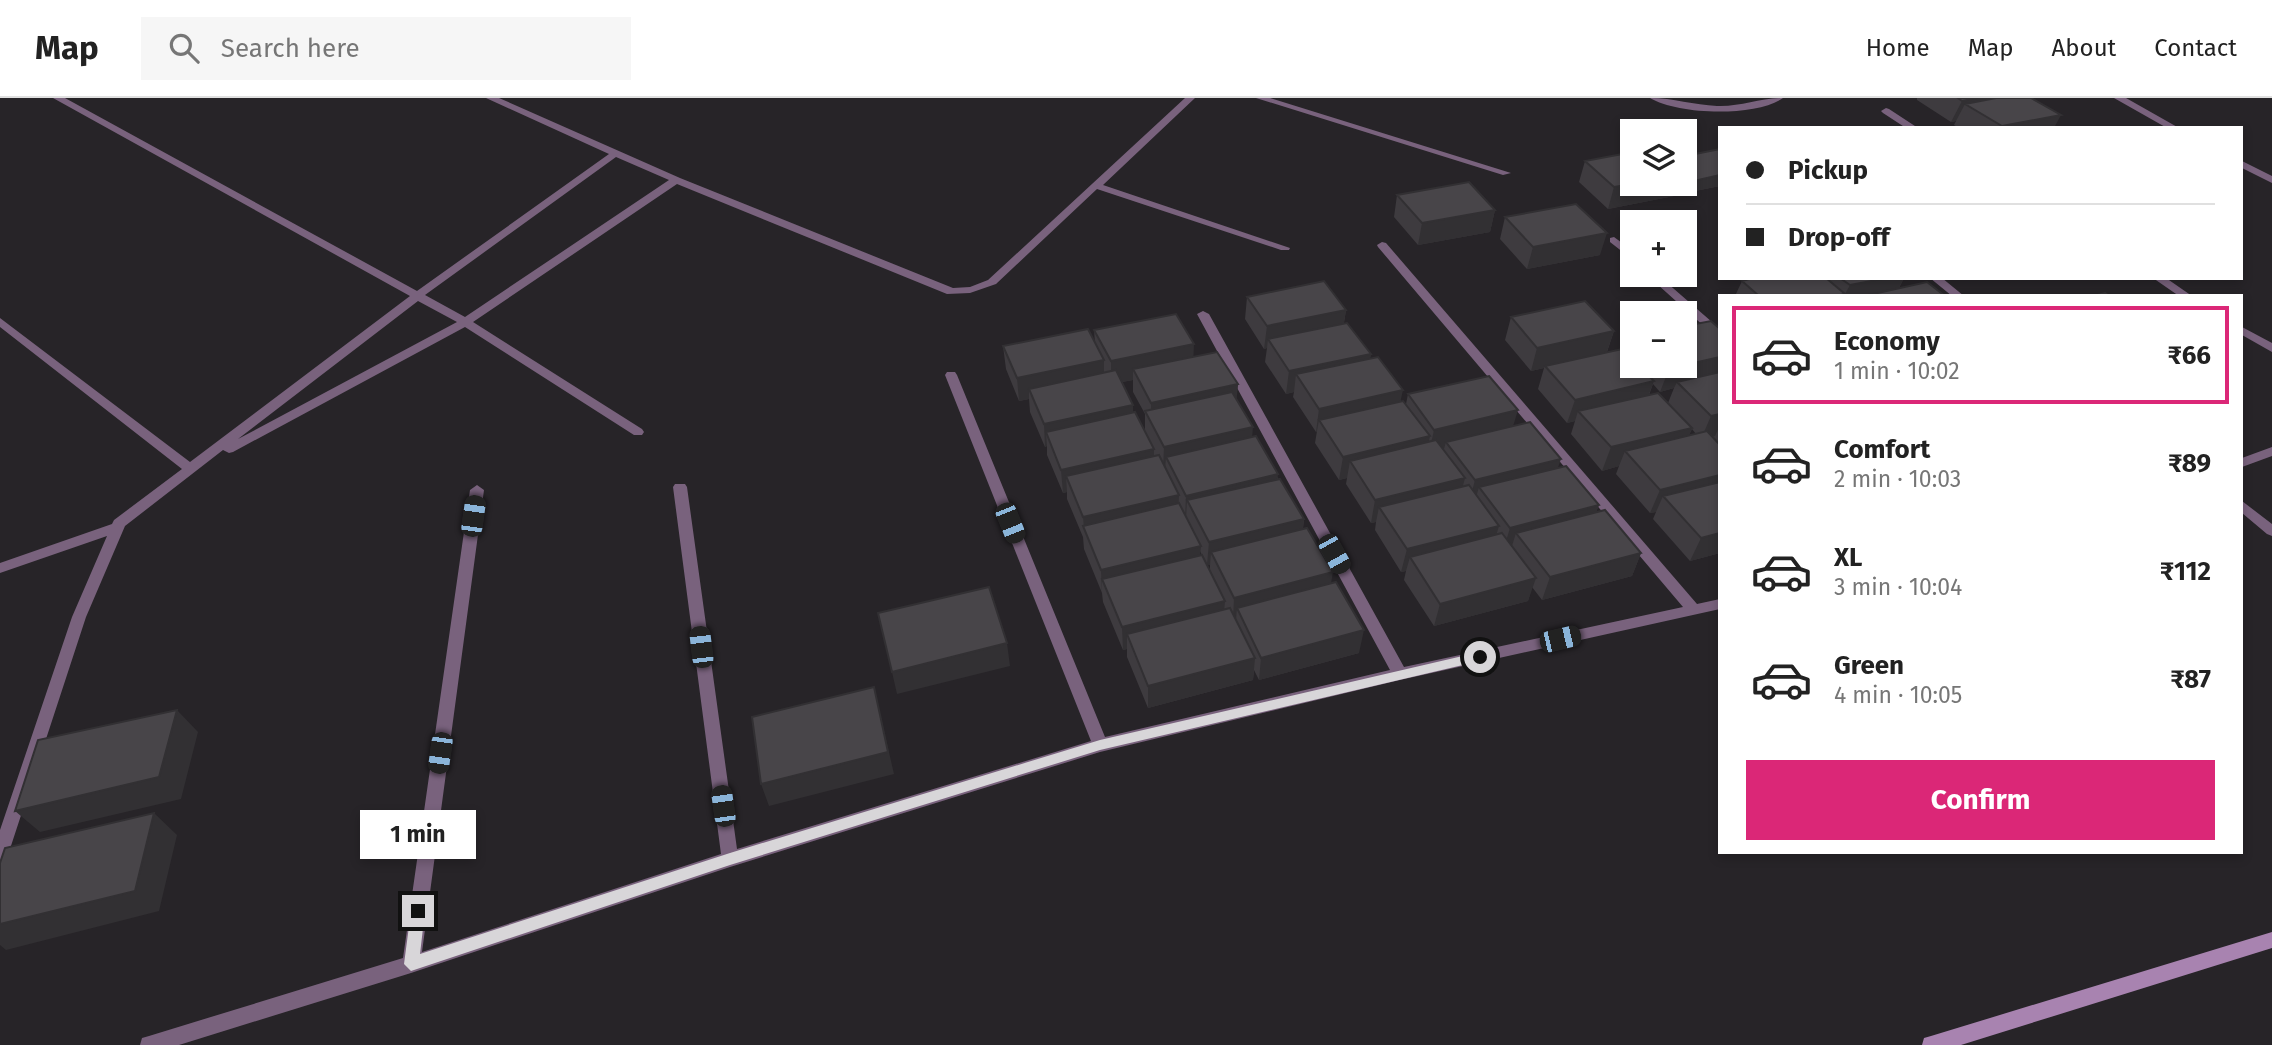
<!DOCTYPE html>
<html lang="en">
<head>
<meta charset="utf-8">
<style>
	body { margin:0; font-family:"Fira Sans",sans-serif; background:#f6f6f6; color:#222; height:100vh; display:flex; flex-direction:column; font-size:26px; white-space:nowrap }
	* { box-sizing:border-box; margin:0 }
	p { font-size:23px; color:#767676 }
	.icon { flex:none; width:38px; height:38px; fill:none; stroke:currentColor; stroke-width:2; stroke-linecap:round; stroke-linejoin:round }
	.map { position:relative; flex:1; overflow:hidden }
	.side { position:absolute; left:1718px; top:196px; width:525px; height:560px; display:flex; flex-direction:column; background:#fff; border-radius:0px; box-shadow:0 4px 10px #0003 }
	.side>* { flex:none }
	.top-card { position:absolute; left:1718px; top:28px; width:525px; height:154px; border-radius:0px; box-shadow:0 4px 10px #0003; display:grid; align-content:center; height:154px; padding:0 28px; background:#fff }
	.controls { position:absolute; left:1620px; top:21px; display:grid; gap:14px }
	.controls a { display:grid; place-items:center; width:77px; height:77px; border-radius:0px; background:#fff; box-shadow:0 4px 10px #0003; font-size:35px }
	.end { position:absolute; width:32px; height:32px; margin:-16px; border:9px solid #d8d6d9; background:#111; box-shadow:0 0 0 4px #111 }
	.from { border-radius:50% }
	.bubble { position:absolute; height:49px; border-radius:0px; background:#fff; box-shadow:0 4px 10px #0003; font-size:23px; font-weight:700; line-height:49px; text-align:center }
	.car { position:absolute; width:21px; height:42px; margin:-21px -10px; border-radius:9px; box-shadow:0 0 5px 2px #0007; background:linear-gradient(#222 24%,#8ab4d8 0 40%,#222 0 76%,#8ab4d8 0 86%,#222 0) }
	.top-card b { display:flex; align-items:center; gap:24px; height:66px; font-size:26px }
	.top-card b+b { border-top:2px solid #e0e0e0 }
	.top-card i { width:18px; height:18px; background:#222 }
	ul { padding:12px 0 0; list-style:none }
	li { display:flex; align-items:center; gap:21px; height:98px; margin:0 14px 10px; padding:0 14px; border:4px solid transparent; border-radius:0px }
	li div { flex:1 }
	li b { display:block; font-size:26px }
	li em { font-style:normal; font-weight:700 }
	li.current { border-color:#db2777 }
	li>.icon { width:63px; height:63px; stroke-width:1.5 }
	.primary-button { display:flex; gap:14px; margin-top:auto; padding:14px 28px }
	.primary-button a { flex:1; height:80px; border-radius:0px; background:#db2777; color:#fff; font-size:28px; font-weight:700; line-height:80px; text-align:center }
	header { display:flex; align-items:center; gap:42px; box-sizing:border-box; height:98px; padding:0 35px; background:#fff; border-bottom:2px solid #e0e0e0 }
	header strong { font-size:33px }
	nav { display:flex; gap:38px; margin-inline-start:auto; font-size:24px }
	.search { width:490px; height:63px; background:#f6f6f6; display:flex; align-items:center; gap:18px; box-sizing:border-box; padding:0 24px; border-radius:0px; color:#767676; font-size:26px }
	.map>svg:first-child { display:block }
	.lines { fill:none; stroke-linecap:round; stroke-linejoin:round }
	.street { fill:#79627d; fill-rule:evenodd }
	.secondary { fill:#a883b0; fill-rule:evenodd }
	.wall { fill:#3e3b3f; fill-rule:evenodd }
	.shaded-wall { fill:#323033 }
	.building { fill:#484549; stroke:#323033; stroke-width:2 }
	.route { fill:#d8d6d9 }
</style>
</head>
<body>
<header>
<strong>Map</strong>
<div class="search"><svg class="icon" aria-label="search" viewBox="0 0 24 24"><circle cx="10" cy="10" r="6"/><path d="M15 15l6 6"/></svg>Search here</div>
<nav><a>Home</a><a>Map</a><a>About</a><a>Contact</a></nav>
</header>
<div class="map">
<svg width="2272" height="947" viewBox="0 0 2272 947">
	<rect width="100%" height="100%" fill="#272428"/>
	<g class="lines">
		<path class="street" d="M53,0H65L417,193L609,56L486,0H499L680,80L953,190L970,189L988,182L1185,0H1195L1103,87L1290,150L1289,152H1281L1097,91L996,186L970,195L947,196L677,86L473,224L642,331L644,334L642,337H634L465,229L233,354L229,355L223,352L125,428L86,519L8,757L6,762L0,765V732L72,519L107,438L0,475V465L112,426L114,422L182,371L0,229V220L190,364L410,198ZM616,59L669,82L465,219L425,197ZM418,203L457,224L238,341Z
			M1256,0H1270L1511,75L1503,77Z
			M1650,0C1673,0 1694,7 1717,8C1740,9 1760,0 1783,0C1756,19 1678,17 1650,0Z
			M2114,0H2126L2179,30H2167Z
			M1886,10L1889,11L1918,30H1906L1883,15L1881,13Z
			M2242,63L2272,78V85L2242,70Z
			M1614,139L1633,153V162L1610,144V140Z
			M1382,144L1386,145L1697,506L1720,501V511L1400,582L1100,654L730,769L411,875L179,947H140L142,940L149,938L403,860L470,392L477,387L484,392L422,854L721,756L673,389L675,386H685L687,389L737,751L1091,643L945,277L947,274H955L957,277L1105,639L1390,572L1197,216L1203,213L1209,216L1404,569L1683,509L1378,149L1377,147Z
			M1647,177H1658L1720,231V240L1716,239Z
			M1930,180H1942L1964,198H1952Z
			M2153,180H2166L2192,198H2179Z
			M2242,229L2272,245V254L2242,237Z
			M2272,349V358L2242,369V360Z
			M2242,403L2272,426V438L2267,436L2242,415Z"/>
		<path class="secondary" d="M2272,834V850L1961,947H1922L1924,940L1931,938Z"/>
	</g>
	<path class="wall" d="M1917,0H2031L2054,30H1959L1954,27L1956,23L1951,24L1917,2Z
		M1720,51V88L1690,94L1680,86H1685V58Z
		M1585,63L1633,86H1679L1674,98L1608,111L1579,84Z
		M1397,97L1495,112L1490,134L1418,147L1394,119Z
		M1505,119L1600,157L1527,171L1500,141Z
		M1753,180H1904L1899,190L1945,198H1735L1742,183Z
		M1247,199L1346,212L1344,225L1371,256L1370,260L1401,303L1406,306L1408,296L1513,328L1599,407L1596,414L1641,455L1632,478L1542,502L1532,489L1528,503L1434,528L1404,482L1406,473L1401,474L1375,432L1376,424L1371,425L1346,386L1347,380L1339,382L1315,345L1317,333L1316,334L1293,299L1294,294L1286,296L1265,264L1267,250L1264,251L1245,221Z
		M1511,219L1614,233L1607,254L1630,259L1633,251V268H1685L1720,231V455L1690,463L1653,421L1656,414L1650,415L1616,376L1619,368L1602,373L1571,336L1575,323L1567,325L1538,291L1544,270L1531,273L1505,242ZM1653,286L1660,294L1674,290L1668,305L1649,297ZM1692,331L1696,336L1689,337Z
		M1094,232L1194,259L1238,286L1236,302L1252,339L1304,421L1303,431L1331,486L1359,555L1259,582L1254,572L1253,582L1148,610L1127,559V551L1123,552L1103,504L1102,495L1084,451L1083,439L1067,401V394L1063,395L1047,357V348L1045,349L1030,314L1029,301L1019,303L1006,271L1003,248L1095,245ZM1133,282V294L1145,316V332L1133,315L1122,284ZM1200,453L1207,467H1210V473L1200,458Z"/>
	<path class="shaded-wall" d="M1977,0H2016L1965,6L1956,23L1951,24L1962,3Z
		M2061,17L2054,30H2001L2002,28Z
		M1720,77V88L1690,94L1694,83Z
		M1633,86H1679L1674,98L1608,111L1614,89Z
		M1495,112L1490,134L1418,147L1422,125Z
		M1607,135L1600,157L1527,171L1533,149Z
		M1887,180H1904L1895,198H1844L1850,187Z
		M1346,212L1342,235L1268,241L1267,250L1264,251L1267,228Z
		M1614,233L1606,256L1545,268L1544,270L1531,273L1537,250Z
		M1194,246L1193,269L1133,271V282L1111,286V263Z
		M1371,256L1367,279L1296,276L1294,294L1286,296L1289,273Z
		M1720,259V280L1677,284L1674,290L1660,294L1669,271Z
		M1104,262V285L1029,291V301L1019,303L1017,280Z
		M1654,283L1645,306L1578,313L1575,323L1567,325L1575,302Z
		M1238,286L1236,309L1151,325V305Z
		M1403,292L1398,314L1319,322L1317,333L1316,334L1319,311Z
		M1133,307V330L1046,334L1047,348L1045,349L1044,326Z
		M1518,312L1511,335L1446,344L1444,351L1429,355L1434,332Z
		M1720,316V327L1715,338L1701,341L1711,318Z
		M1253,329L1251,352L1166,359L1165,372H1163L1164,349Z
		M1692,330L1683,353H1625L1619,368L1602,373L1611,349Z
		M1430,338L1425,361L1350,363L1347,380L1339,382L1343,359Z
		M1154,351V374L1066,378L1067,394L1063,395L1061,372Z
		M1561,361L1553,384L1479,389L1475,403L1469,405L1475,382Z
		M1278,376L1276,399L1187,402L1186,421H1185L1186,398Z
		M1720,377V397L1663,398L1656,414L1650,415L1660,392Z
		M1465,380L1459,403L1379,409L1376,424L1371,425L1375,402Z
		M1179,397L1178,420L1084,431L1083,419Z
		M1599,407L1590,430L1516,435L1511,451L1503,453L1510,430Z
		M1304,421L1301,444L1211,454L1210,467H1207L1209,444Z
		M1499,428L1492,451L1410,459L1406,473L1401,474L1407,451Z
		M1720,435V455L1690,463L1701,440Z
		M1201,448L1199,471L1102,481V495L1101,472Z
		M1641,455L1632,478L1542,502L1550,479Z
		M1333,474L1329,497L1237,510L1236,522H1233L1234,500Z
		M1536,480L1528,503L1434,528L1440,506Z
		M1225,503L1223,526L1127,536V551L1123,552L1122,529Z
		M1364,532L1359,555L1259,582L1261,560Z
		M1007,545L1010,568L897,596L892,574Z
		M1255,560L1253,582L1148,610V588Z
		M874,589L894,676L769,708L761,686Z
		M177,612L198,634L181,701L40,734L15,713Z
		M154,715L177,737L159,813L6,852L0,847V826Z"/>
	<path class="building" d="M1958,0H1977L1962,3Z
		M1996,0H2031L2061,17L2002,28L1965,6Z
		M1720,51V77L1694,83L1685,75V58Z
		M1633,54V86L1614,89L1585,63Z
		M1469,84L1495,112L1422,125L1397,97Z
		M1576,106L1607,135L1533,149L1505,119Z
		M1753,180H1826L1845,196L1836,198H1759L1742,183Z
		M1840,180H1887L1850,187Z
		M1324,183L1346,212L1267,228L1247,199Z
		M1927,184L1945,198H1864Z
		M2105,195L2109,198H2094Z
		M1585,203L1614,233L1537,250L1511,219Z
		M1176,216L1194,246L1111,263L1094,232Z
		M1711,223L1720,231V259L1685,267V228Z
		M1347,225L1371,256L1289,273L1268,241Z
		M1088,231L1104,262L1017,280L1003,248Z
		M1622,251L1633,262V268H1639L1654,283L1575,302L1545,268Z
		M1217,254L1238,286L1151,305L1133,271Z
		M1378,259L1403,292L1319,311L1296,276Z
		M1666,268H1682L1669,271Z
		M1116,272L1133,307L1044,326L1029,291Z
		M1720,274V316L1711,318L1677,284Z
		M1489,278L1518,312L1434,332L1408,296Z
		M1232,294L1253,329L1164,349L1145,313Z
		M1658,295L1692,330L1611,349L1578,313Z
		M1403,303L1430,338L1343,359L1319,322Z
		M1135,314L1154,351L1061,372L1046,334Z
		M1530,324L1561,361L1475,382L1446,344Z
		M1707,333L1720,347V377L1660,392L1625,353Z
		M1256,338L1278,376L1186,398L1166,359Z
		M1436,342L1465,380L1375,402L1350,363Z
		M1159,357L1179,397L1083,419L1066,378Z
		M1566,368L1599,407L1510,430L1479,389Z
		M1280,381L1304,421L1209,444L1187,402Z
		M1720,384V435L1701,440L1663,398Z
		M1469,387L1499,428L1407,451L1379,409Z
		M1179,405L1201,448L1101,472L1083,428Z
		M1605,412L1641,455L1550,479L1516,435Z
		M1307,430L1333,474L1234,500L1211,454Z
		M1502,435L1536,480L1440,506L1410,459Z
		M1202,457L1225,503L1122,529L1102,481Z
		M1336,484L1364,532L1261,560L1237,510Z
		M989,489L1007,545L892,574L878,515Z
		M1230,510L1255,560L1148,588L1127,536Z
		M874,589L888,654L761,686L752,619Z
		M177,612L159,679L15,713L38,642Z
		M154,715L135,793L0,826V765L5,750Z"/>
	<path class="route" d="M1480,554L1486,559L1480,563L1100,652L730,767L411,873L404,866L411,813L418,807L425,813L420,856L730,755L1100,642Z"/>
</svg>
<div class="controls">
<a><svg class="icon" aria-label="layers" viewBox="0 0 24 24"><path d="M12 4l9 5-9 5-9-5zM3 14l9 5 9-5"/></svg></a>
<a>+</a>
<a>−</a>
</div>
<i class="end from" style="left:1480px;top:559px"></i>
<i class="end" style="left:418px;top:813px"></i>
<div class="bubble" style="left:360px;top:712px;width:116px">1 min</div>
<i class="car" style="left:473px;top:418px;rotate:8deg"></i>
<i class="car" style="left:1010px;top:425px;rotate:158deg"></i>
<i class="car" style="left:1334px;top:456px;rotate:151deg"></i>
<i class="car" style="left:1560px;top:541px;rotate:77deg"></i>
<i class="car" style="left:701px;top:549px;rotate:353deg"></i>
<i class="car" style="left:440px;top:655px;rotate:188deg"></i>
<i class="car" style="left:723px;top:708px;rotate:352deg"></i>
<div class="top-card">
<b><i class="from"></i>Pickup</b>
<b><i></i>Drop-off</b>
</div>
<section class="side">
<ul>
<li class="current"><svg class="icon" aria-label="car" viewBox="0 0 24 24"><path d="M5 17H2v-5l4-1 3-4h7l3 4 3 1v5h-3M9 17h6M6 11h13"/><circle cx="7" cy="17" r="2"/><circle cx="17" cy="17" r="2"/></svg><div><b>Economy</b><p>1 min · 10:02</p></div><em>₹66</em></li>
<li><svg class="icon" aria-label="car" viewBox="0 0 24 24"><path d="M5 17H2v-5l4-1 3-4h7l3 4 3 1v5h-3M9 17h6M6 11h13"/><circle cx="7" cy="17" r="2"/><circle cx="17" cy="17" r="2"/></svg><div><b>Comfort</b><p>2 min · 10:03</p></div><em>₹89</em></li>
<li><svg class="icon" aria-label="car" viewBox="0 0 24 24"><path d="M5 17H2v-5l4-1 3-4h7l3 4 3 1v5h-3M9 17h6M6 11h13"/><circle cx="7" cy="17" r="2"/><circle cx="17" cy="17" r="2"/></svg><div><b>XL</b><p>3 min · 10:04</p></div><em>₹112</em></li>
<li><svg class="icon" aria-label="car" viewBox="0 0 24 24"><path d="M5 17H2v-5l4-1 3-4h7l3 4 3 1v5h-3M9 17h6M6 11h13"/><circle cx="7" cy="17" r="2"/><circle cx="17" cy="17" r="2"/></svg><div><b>Green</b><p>4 min · 10:05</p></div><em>₹87</em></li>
</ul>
<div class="primary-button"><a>Confirm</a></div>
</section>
</div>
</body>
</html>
